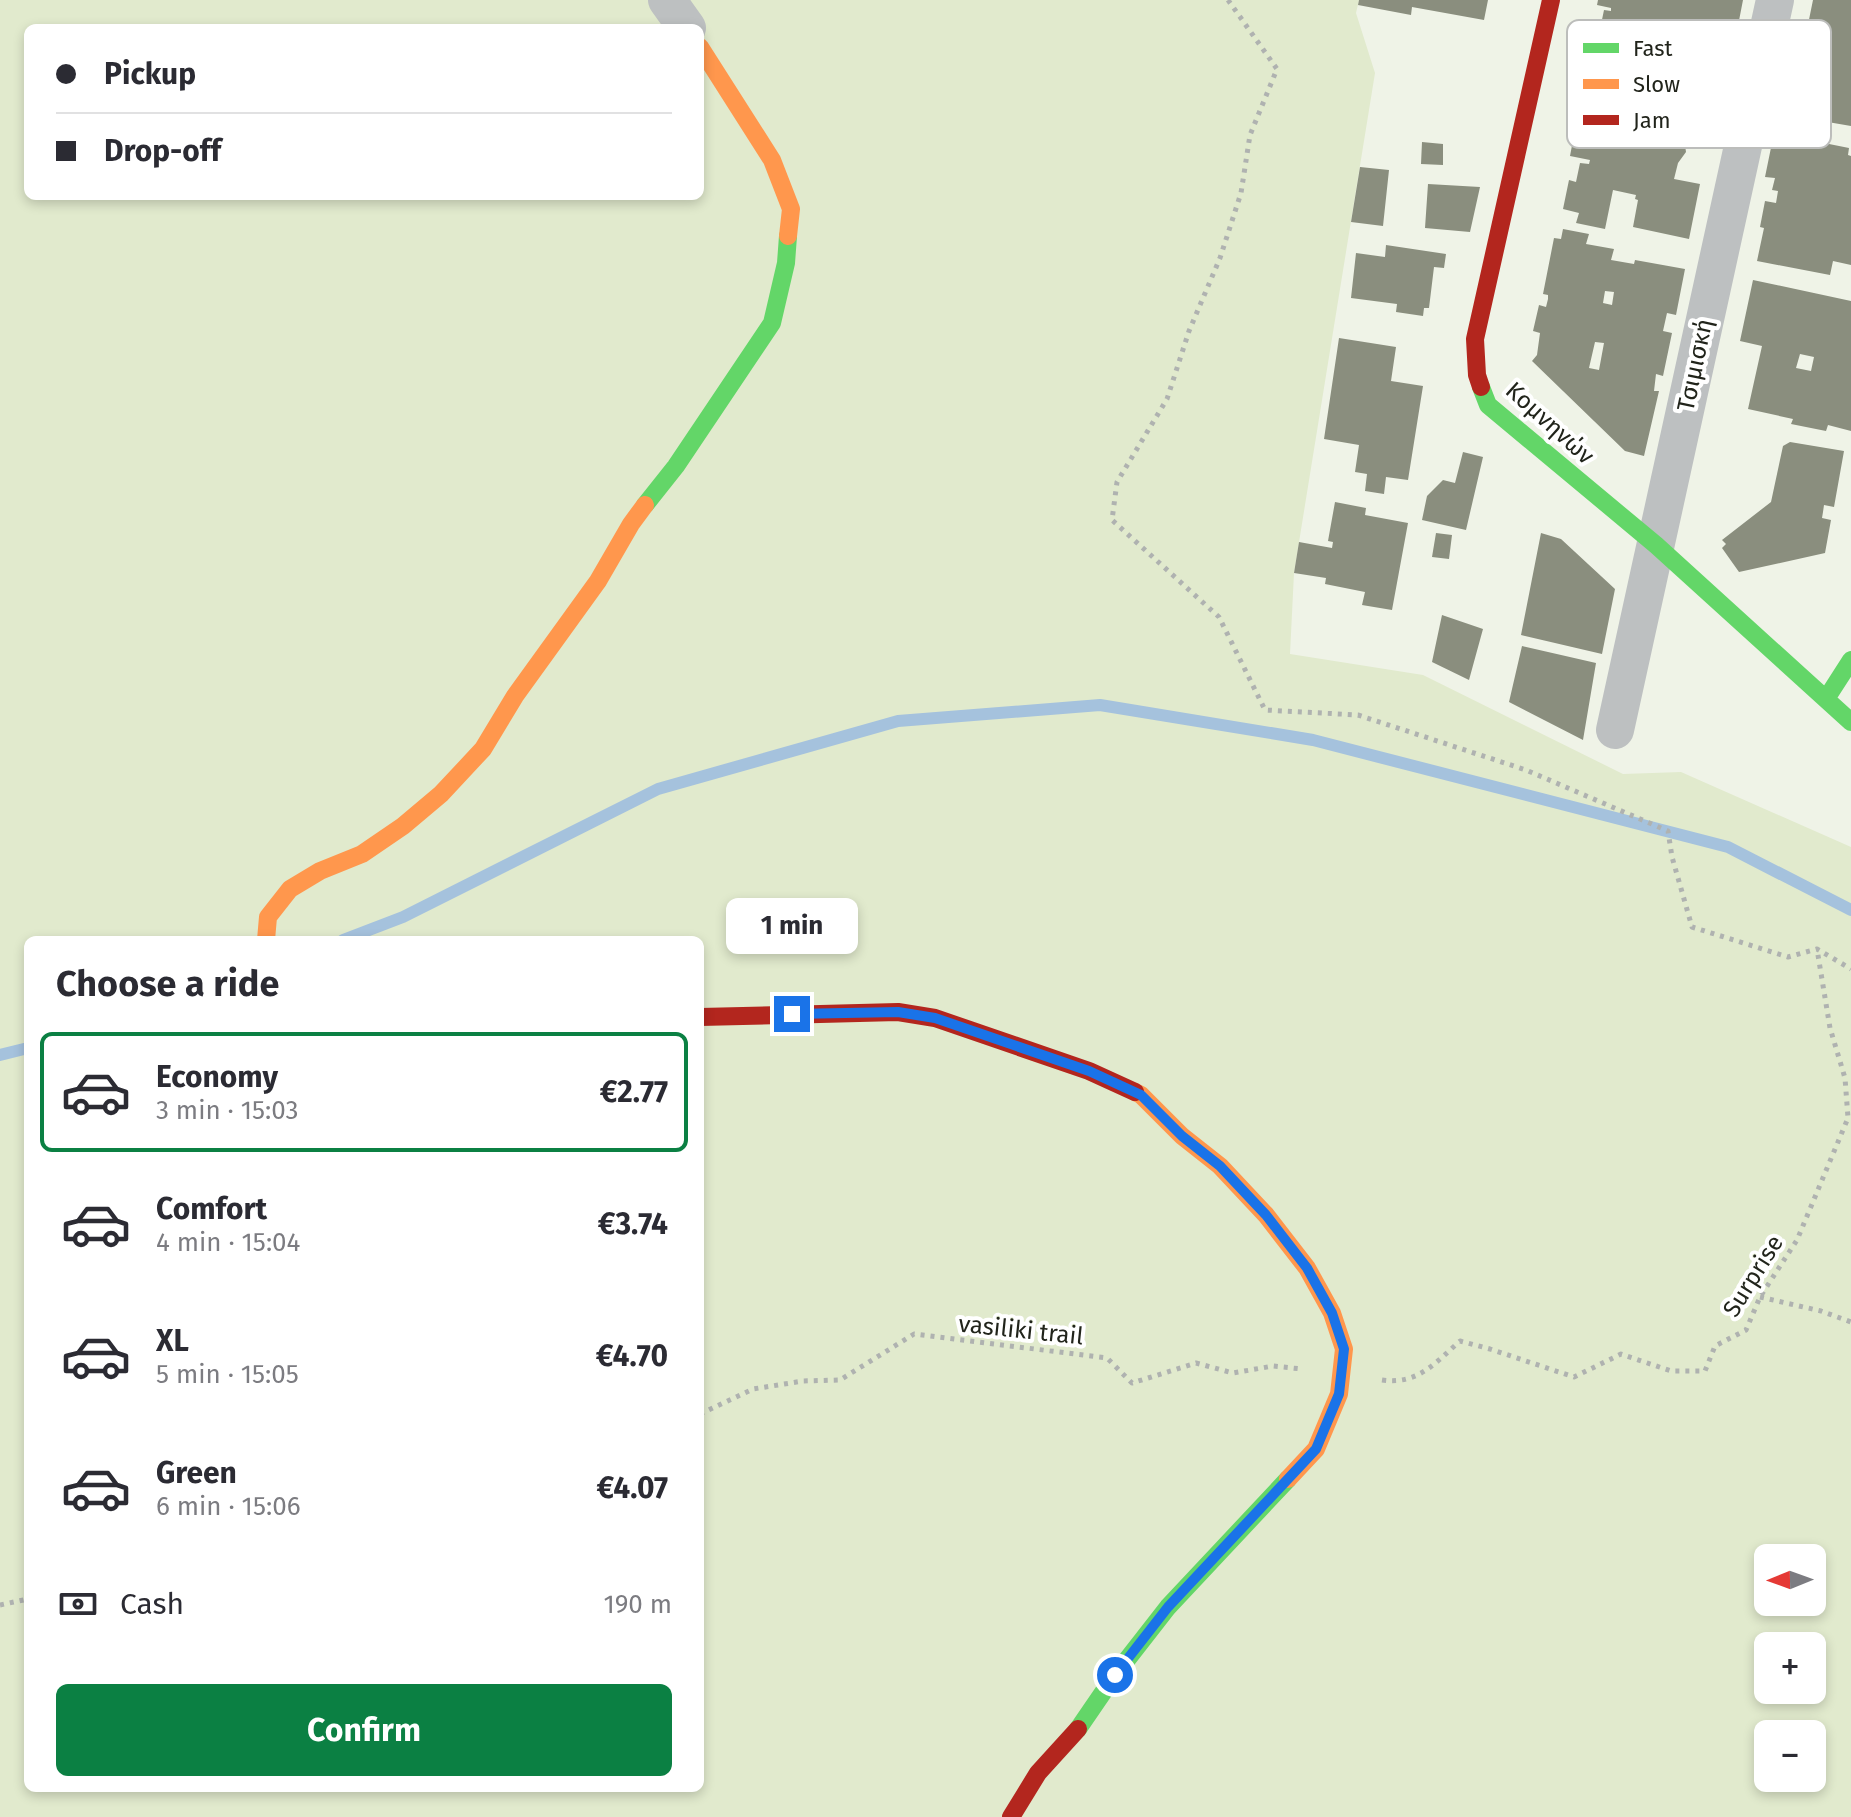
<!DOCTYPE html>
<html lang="en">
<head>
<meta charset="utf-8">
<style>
	body { margin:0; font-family:"Fira Sans",sans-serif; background:#f2f2f3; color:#2b2b33; height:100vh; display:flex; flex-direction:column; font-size:30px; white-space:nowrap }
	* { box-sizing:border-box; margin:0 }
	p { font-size:26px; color:#7c7c81 }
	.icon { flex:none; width:44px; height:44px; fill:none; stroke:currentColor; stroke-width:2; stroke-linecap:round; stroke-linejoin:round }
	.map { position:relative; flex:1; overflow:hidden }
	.side { position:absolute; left:24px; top:936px; width:680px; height:856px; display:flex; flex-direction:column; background:#fff; border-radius:12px; box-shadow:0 4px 12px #0003 }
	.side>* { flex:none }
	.guide { position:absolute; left:24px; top:24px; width:680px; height:176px; border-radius:12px; box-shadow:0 4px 12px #0003; display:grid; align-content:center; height:176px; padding:0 32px; background:#fff }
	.needle { width:52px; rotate:269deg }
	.fabs { position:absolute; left:1754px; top:1544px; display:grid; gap:16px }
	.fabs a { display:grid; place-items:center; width:72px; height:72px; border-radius:12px; background:#fff; box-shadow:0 4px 12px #0003; font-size:40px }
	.end { position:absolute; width:36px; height:36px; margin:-18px; border:10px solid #1a73e8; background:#fff; box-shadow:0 0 0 4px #fff }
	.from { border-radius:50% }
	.bubble { position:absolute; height:56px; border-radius:12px; background:#fff; box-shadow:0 4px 12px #0003; font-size:26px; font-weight:700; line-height:56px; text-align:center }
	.guide b { display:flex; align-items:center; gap:28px; height:76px; font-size:30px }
	.guide b+b { border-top:2px solid #e1e1e2 }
	.guide i { width:20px; height:20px; background:#2b2b33 }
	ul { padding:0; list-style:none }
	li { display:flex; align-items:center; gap:24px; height:120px; margin:0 16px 12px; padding:0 16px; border:4px solid transparent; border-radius:12px }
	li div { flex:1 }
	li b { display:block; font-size:30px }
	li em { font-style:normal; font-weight:700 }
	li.current { border-color:#0b8043 }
	li>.icon { width:72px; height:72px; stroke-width:1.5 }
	h2 { padding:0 32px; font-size:36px; line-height:96px }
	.pay { display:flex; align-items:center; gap:20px; height:88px; padding:0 32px; font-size:30px }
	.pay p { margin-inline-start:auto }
	.cta { display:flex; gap:16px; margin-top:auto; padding:16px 32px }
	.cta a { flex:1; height:92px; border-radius:12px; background:#0b8043; color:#fff; font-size:32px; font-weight:700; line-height:92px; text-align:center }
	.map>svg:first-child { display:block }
	.green { fill:#e1eacd; fill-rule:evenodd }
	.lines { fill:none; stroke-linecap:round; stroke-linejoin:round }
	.stream { stroke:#a5c2dd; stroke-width:12 }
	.building { fill:#8a8e7e; fill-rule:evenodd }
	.path { stroke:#afb2b0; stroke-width:5; stroke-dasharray:4 6; stroke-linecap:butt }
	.street { stroke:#bdc0c1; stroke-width:38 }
	.fast { stroke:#63d668; stroke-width:18 }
	.slow { stroke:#ff974d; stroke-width:18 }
	.jam { stroke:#b3261e; stroke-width:18 }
	.route { stroke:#1a73e8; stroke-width:10 }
	.labels { text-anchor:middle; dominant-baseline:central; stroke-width:8; stroke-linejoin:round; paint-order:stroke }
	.street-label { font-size:24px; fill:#21241b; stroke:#fff }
	.key { fill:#fff; stroke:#bcbdbb; stroke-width:2 }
	.key-label { font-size:22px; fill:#21241b }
</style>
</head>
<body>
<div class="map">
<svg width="1851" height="1817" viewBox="0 0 1851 1817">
	<rect width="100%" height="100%" fill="#eff3e7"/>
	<path class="green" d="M0,0H1359L1356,13L1375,73L1294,573L1290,654L1423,675L1623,774L1681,772L1851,847V1817H0ZM28,28H700V196H28ZM28,940H700V1788H28ZM1768,1558H1812V1602H1768ZM1768,1646H1812V1690H1768ZM1768,1734H1812V1778H1768Z"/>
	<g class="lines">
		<path class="stream" d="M343,940L403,917L658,789L898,721L1100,705L1313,740L1728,847L1851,910
			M0,1055L28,1048"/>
	</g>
	<path class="building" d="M1359,0H1488L1484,20L1412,7L1411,15L1358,5Z
		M1598,0H1743L1736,36L1730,35L1729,39L1733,40L1721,100L1653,86L1664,30L1670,32L1672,23L1662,21L1658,45L1654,44L1646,84L1624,79L1625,75L1592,68L1604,10L1611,11V8L1597,5Z
		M1813,0H1851V126L1787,115L1798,58L1806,60L1807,55L1808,49H1803Z
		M1602,93L1643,102L1642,110L1645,111L1648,99L1673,105L1669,121L1686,125L1684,138L1686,152L1678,163L1674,179L1700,184L1689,239L1633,227L1638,200L1635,199L1636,195L1613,190L1605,229L1576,223L1579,213L1563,209L1569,180L1576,182L1580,163L1589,164L1590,160L1570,156L1574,135L1568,134L1575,102L1581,103L1583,94L1601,97Z
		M1774,133L1849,148L1848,155L1851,156V265L1833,261L1830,275L1757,261L1764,228L1760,227L1765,201L1776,203L1778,191L1772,190L1775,178L1765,177Z
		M1422,142L1443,144V165L1421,164Z
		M1360,167L1389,170L1383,226L1351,222Z
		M1428,184L1480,187L1470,232L1425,228Z
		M1563,229L1589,234L1586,244L1614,249L1611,260L1634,264L1635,260L1685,269L1676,315L1667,313L1663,331L1672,333L1663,376L1656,374L1654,391H1659L1644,456L1625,451L1532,361L1537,355L1540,333L1533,331L1539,305L1546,307L1548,299V295L1543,294L1554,238L1561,239ZM1605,291L1614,292L1612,305L1603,303ZM1595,342L1604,343L1599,370L1589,368Z
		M1386,245L1446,254L1444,268L1434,267L1429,308H1424L1423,316L1396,312L1397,304L1351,298L1356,253L1385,257Z
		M1753,280L1851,301V431L1828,425L1826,431L1791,424L1793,419L1748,409L1762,346L1740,341ZM1800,354L1814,357L1811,371L1796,368Z
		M1339,338L1396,347L1391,381L1423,386L1408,480L1386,477L1384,494L1365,491L1367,474L1355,472L1359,445L1324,439Z
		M1790,442L1844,451L1834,507L1824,505L1823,512L1822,518L1831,520L1825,553L1739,572L1722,548L1726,544L1722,540L1771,502L1783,446Z
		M1463,452L1483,457L1466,530L1422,520L1427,496L1443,480L1455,483Z
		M1335,502L1366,508L1365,515L1408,523L1392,610L1362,605L1365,592L1325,584L1326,578L1294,573L1299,542L1332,548L1333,542L1328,541Z
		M1436,533L1452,535L1449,559L1432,557Z
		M1541,533L1561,539L1615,589L1602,654L1521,635Z
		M1442,615L1483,629L1469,680L1432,662Z
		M1522,646L1596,663L1583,740L1509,702Z"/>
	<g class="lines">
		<path class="path" d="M1228,0L1277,69L1250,135L1241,193L1220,258L1189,331L1167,399L1117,482L1112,520L1219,617L1265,710L1358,715L1526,770L1668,831L1672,857L1692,927L1788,957L1817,949L1851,969
			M1760,1297L1821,1311L1851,1322
			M1382,1380C1418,1385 1435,1363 1460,1341L1490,1349L1574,1377L1621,1354L1671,1371H1705L1715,1346L1746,1330L1760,1297L1797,1240L1848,1118L1845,1078L1830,1028L1817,949
			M700,1414L753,1389L803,1381L840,1380L914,1334L1107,1358L1132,1383L1196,1363L1233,1373L1273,1366L1302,1369
			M0,1605L28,1599"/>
		<path class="street" d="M667,0L687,28
			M1615,730L1775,0"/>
		<path class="fast" d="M1481,387L1488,405L1656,545L1851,722
			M645,505L676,466L772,323L786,263L788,236
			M1826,699L1851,660
			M1078,1729L1115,1675L1168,1607L1288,1479"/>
		<path class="slow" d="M700,47L772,160L791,209L788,236
			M266,940L268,917L290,889L320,871L362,854L403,826L441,794L483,749L515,696L598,581L631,524L645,505
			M1135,1092L1141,1095L1182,1136L1220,1166L1266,1215L1307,1268L1332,1313L1344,1349L1339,1394L1316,1449L1288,1479"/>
		<path class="jam" d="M1481,387L1477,375L1475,339L1551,0
			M700,1017L898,1012L935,1018L1089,1071L1135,1092
			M1011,1817L1038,1773L1078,1729"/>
	</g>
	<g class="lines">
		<path class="route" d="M792,1014L898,1012L935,1018L1089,1071L1141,1095L1182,1136L1220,1166L1266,1215L1307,1268L1332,1313L1344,1349L1339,1394L1316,1449L1168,1607L1115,1675"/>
	</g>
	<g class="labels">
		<g class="street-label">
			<text transform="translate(1695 365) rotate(-78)">Τσιμισκή</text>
			<text transform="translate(1550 423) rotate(42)">Κομνηνών</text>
			<text transform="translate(1753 1276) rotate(-58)">Surprise</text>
			<text transform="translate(1021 1330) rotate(6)">vasiliki trail</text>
		</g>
	</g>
	<rect x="1567" y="20" width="264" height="128" rx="12" class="key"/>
	<rect x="1583" y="43" width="36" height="10" fill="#63d668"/>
	<rect x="1583" y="79" width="36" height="10" fill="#ff974d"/>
	<rect x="1583" y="115" width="36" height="10" fill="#b3261e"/>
	<g class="key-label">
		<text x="1633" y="56">Fast</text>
		<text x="1633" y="92">Slow</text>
		<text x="1633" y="128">Jam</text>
	</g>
</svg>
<div class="fabs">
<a><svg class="needle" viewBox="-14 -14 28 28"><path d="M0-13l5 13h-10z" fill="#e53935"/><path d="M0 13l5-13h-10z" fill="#7c7c81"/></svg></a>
<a>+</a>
<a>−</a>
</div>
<i class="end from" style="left:1115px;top:1675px"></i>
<i class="end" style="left:792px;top:1014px"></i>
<div class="bubble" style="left:726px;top:898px;width:132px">1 min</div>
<div class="guide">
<b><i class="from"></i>Pickup</b>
<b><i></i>Drop-off</b>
</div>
<section class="side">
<h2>Choose a ride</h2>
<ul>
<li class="current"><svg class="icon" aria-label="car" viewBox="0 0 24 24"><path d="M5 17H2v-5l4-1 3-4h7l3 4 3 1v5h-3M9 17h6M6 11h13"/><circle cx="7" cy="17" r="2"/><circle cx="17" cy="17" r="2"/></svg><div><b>Economy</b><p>3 min · 15:03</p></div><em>€2.77</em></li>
<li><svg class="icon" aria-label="car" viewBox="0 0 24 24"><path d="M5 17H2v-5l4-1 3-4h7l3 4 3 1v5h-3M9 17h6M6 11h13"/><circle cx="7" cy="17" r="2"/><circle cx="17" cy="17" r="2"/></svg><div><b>Comfort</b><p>4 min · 15:04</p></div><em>€3.74</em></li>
<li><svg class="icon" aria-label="car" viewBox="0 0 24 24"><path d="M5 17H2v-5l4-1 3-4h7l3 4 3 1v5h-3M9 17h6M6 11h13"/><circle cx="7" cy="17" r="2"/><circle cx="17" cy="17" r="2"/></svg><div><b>XL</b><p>5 min · 15:05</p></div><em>€4.70</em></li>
<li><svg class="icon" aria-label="car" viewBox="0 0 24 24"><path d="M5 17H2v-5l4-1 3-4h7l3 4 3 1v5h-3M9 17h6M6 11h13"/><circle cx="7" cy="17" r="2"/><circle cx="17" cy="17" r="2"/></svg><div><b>Green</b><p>6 min · 15:06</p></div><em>€4.07</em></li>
</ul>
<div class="pay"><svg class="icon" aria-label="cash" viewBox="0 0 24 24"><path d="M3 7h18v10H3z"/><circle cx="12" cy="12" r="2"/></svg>Cash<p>190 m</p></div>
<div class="cta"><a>Confirm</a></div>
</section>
</div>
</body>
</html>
